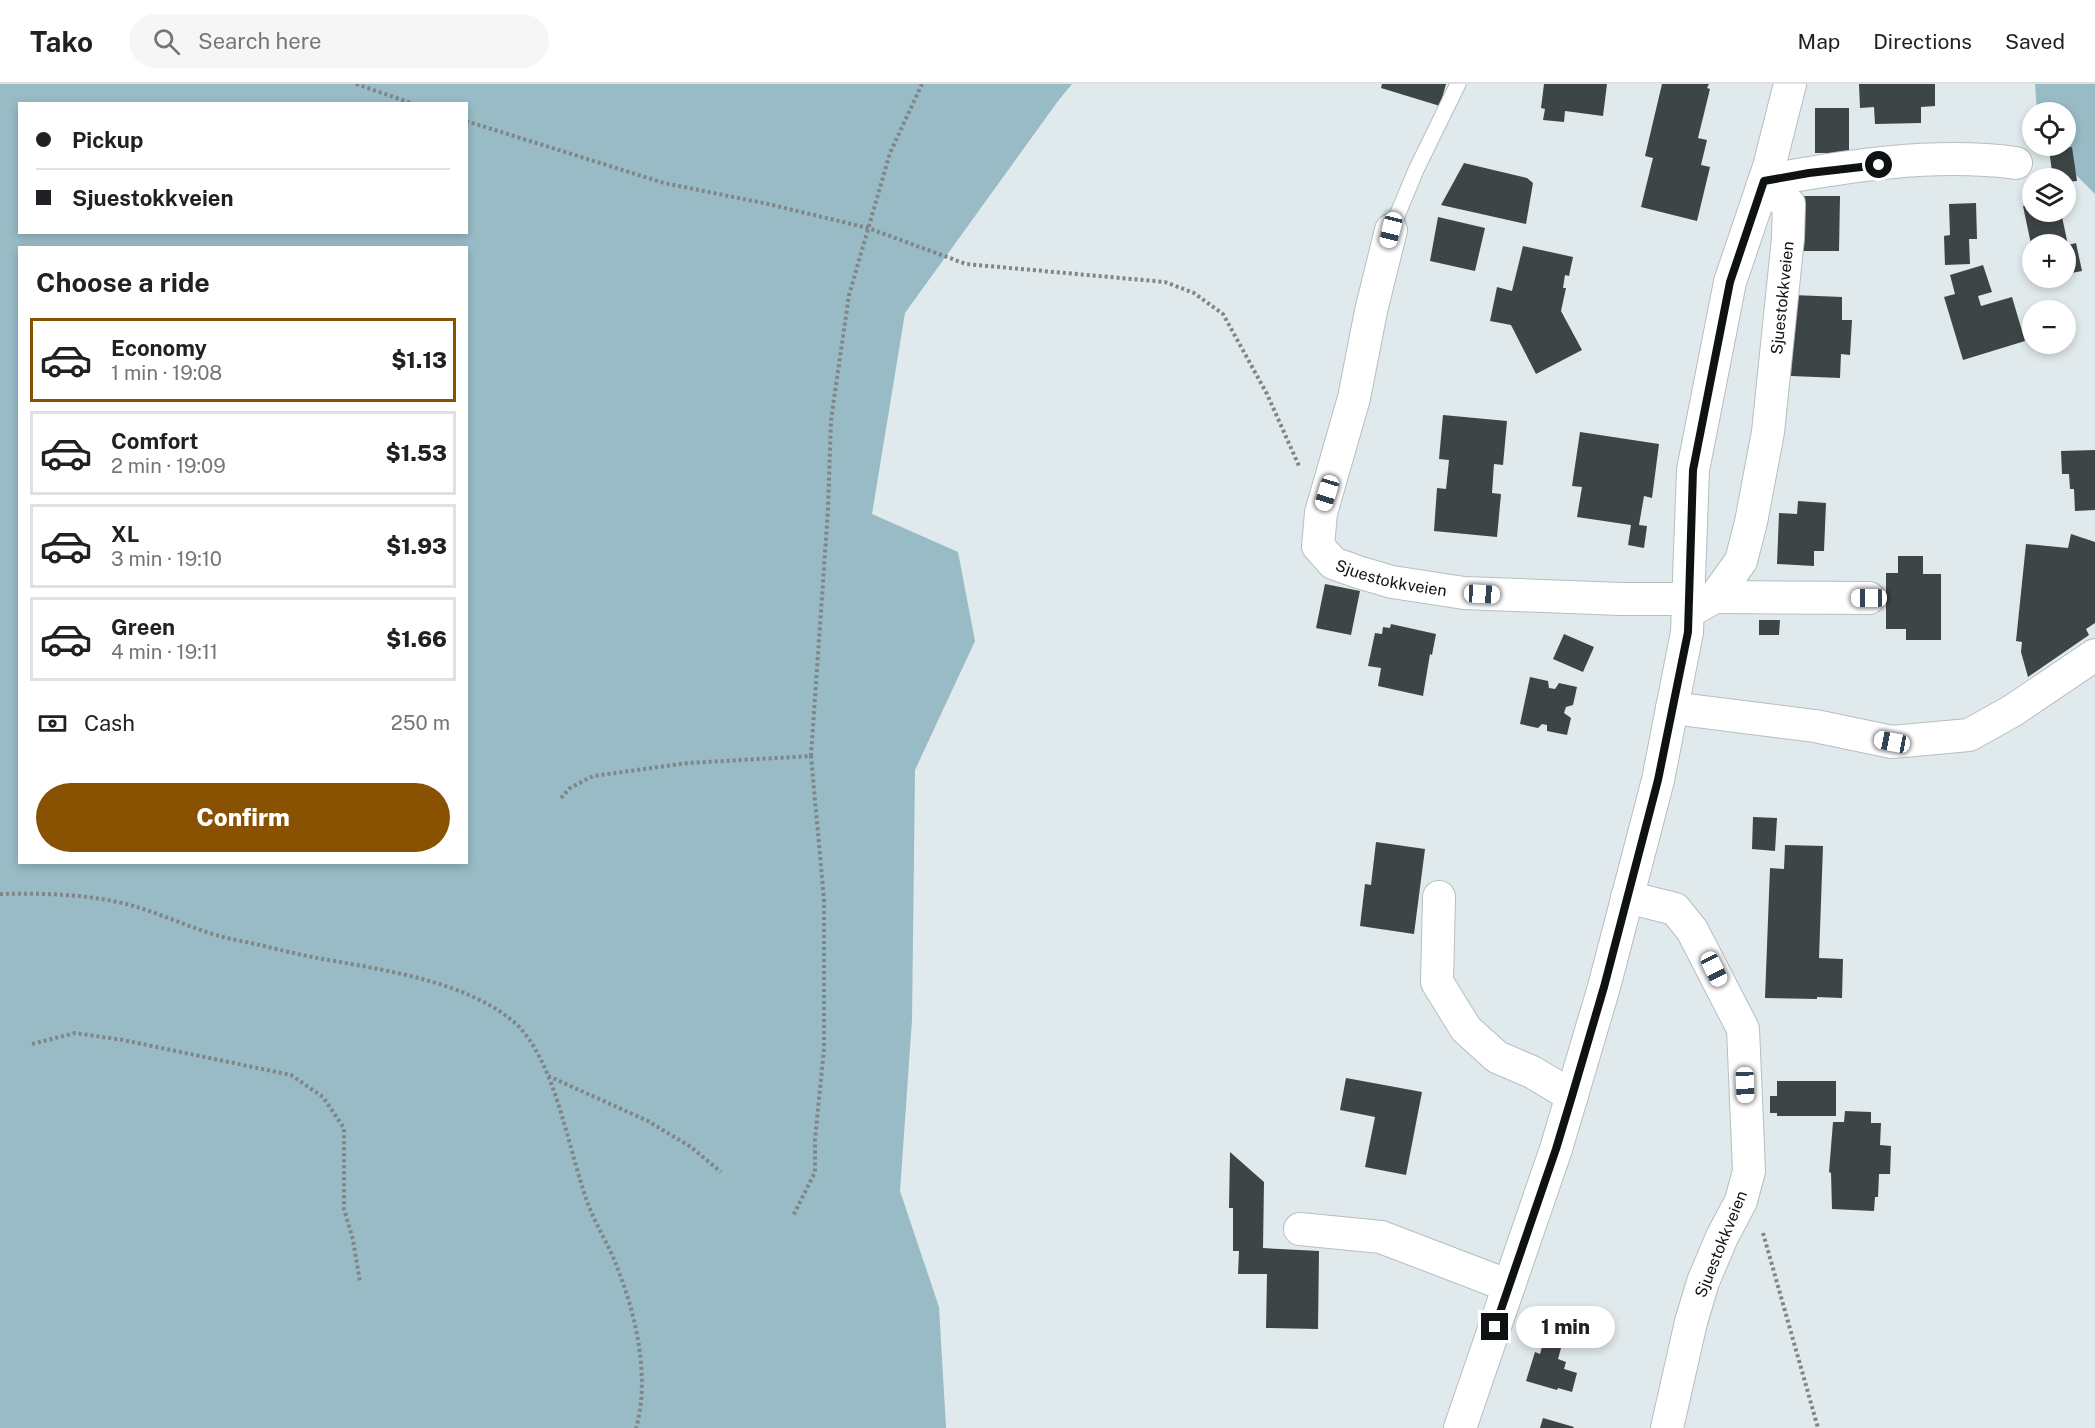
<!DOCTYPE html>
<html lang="en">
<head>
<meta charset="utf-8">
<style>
	body { margin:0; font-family:"Public Sans",sans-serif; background:#f6f6f6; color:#202124; height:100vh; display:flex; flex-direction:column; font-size:22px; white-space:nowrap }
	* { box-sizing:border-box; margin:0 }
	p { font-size:20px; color:#757577 }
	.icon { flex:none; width:33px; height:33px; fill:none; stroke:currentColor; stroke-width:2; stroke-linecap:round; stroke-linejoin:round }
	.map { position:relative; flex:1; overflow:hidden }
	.drawer { position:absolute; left:18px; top:162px; width:450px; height:618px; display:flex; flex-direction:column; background:#fff; border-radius:0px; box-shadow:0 3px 9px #0003 }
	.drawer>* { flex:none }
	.top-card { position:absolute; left:18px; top:18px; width:450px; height:132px; border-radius:0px; box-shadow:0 3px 9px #0003; display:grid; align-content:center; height:132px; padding:0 18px; background:#fff }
	.fabs { position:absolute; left:2022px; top:18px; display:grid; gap:12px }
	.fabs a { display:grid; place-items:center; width:54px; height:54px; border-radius:50%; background:#fff; box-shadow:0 3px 9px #0003; font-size:30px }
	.end { position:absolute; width:27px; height:27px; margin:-14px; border:8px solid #0f1213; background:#fff; box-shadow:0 0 0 3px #fff }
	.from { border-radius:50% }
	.bubble { position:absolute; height:42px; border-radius:21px; background:#fff; box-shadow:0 3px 9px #0003; font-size:20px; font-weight:800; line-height:42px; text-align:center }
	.car { position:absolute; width:18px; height:36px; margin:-18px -9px; border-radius:8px; box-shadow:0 0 4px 2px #0007; background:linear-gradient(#fff 24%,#345 0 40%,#fff 0 76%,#345 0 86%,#fff 0) }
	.top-card b { display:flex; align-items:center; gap:21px; height:57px; font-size:22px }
	.top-card b+b { border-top:2px solid #e0e0e0 }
	.top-card i { width:15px; height:15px; background:#202124 }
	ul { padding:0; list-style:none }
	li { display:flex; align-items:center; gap:18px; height:84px; margin:0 12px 9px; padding:0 6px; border:3px solid #e0e0e0; border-radius:0px }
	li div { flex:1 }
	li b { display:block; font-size:22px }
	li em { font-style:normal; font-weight:800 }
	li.current { border-color:#895203 }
	li>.icon { width:54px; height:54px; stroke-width:1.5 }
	h2 { padding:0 18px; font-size:27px; line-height:72px }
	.pay { display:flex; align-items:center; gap:15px; height:66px; padding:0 18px; font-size:22px }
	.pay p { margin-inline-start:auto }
	.primary-button { display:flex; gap:12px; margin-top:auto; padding:12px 18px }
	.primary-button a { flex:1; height:69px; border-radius:36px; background:#895203; color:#fff; font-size:24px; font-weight:800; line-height:69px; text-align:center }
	header { display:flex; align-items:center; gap:36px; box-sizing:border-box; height:84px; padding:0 30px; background:#fff; border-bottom:2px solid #e0e0e0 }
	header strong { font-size:28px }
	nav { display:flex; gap:33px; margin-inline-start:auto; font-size:21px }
	.search { width:420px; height:54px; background:#f6f6f6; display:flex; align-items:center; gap:15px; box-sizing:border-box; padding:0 21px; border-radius:33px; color:#757577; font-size:22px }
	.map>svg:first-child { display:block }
	.green { fill:#98bbc5; fill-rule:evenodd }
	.building { fill:#3e4547 }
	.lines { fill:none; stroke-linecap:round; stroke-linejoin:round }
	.service-casing { stroke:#b6bec0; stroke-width:17 }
	.minor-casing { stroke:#b6bec0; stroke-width:34 }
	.path { stroke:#808688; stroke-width:4; stroke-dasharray:3 3; stroke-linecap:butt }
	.service { stroke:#fff; stroke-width:15 }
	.minor { stroke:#fff; stroke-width:32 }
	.route { stroke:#0f1213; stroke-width:8 }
	.labels { text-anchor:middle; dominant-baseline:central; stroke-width:6; stroke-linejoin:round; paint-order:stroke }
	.street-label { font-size:16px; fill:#0f1213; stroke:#fff }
</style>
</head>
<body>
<header>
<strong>Tako</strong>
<div class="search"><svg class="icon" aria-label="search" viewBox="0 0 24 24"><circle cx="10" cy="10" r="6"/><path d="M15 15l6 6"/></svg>Search here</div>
<nav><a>Map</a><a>Directions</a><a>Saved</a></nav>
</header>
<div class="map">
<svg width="2095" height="1344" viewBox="0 0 2095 1344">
	<rect width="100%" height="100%" fill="#e0e9eb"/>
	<path class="green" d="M0,0H1072L1058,17L905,229L872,430L958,468L975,557L915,686L912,936L900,1107L939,1223L946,1344H0ZM20,20H466V148H20ZM20,164H466V778H20Z
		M2035,0H2095V110L2047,62H2066V28H2037Z"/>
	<path class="building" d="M1382,0H1446L1440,22L1381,4Z
		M1544,0H1607L1603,32L1565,27L1564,38L1543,36L1545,25L1541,24Z
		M1662,0H1709L1707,4L1710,5L1698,54L1707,56L1701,81L1710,83L1697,137L1641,123L1653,74L1645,72Z
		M1859,0H1935V22L1921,23V39L1875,40L1874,23L1860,24Z
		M1815,24H1849V69H1815Z
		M2072,63L2077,97L2066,98V94H2053L2049,66Z
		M1464,79L1527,94L1533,99L1526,140L1441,121Z
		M1801,112H1840L1839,167H1801Z
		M1976,119L1977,155H1969L1970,180L1945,181L1944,152L1950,151L1949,120Z
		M2032,120V128H2061L2068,161L2076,159L2082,187L2066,190V160H2031L2023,122Z
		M1438,133L1485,144L1475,187L1430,177Z
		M1523,162L1573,173L1569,192L1565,191L1563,204H1566L1561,227L1582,266L1536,290L1511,241L1490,237L1497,203L1512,207Z
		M1983,181L1992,208L1978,212L1981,222L2012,213L2025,257L1963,276L1944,213L1955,210L1950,191Z
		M1793,211L1842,213V236H1852L1850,271L1841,270L1840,294L1791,292Z
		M1443,331L1507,337L1503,381L1494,380L1492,409L1501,410L1497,453L1434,447L1437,404L1446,405L1449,376L1439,375Z
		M1580,348L1659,360L1652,414L1644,412L1639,441L1647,442L1644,464L1628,461L1631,441L1577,433L1582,403L1572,402Z
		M2095,366V426L2075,427L2074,405H2070L2069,390H2062L2061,367Z
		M1798,417L1826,419L1824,467H1814V482L1777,480L1779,429L1797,430Z
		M2071,450L2095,458V539L2086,545L2089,551L2028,593L2021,568L2022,558L2016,557L2026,460L2068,464Z
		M1898,472H1923V490H1941V556H1906V545H1886V489H1898Z
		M1325,500L1360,507L1351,551L1316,544Z
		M1759,536H1780L1779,551H1759Z
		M1391,540L1436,550L1432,571L1430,570L1423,612L1378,602L1381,584L1368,582L1375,549L1382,550L1383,543L1390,544Z
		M1564,550L1594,563L1583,588L1553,575Z
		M1530,593L1548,597L1549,604L1555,605L1559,599L1577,603L1573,621L1566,623L1564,629L1571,634L1567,651L1547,647V641L1542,640L1538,644L1520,640Z
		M1753,733L1777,734L1775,767L1752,765Z
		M1376,758L1425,765L1414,850L1360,842L1365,800L1371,801Z
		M1785,761L1823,762L1819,874L1843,875L1842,914L1817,913V915L1765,914L1770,784L1784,785Z
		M1346,994L1422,1008L1406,1091L1365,1083L1375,1033L1340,1026Z
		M1777,997H1836V1032H1777V1029H1770V1012H1777Z
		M1845,1027L1871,1028V1039H1881L1880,1061L1891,1062L1890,1090H1879L1878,1113H1875L1874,1127L1832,1125L1831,1089L1829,1088L1833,1038H1844Z
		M1230,1068L1264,1098L1263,1164L1319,1167L1318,1245L1266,1244L1267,1190H1238L1239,1167H1233V1124H1229Z
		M1545,1252L1563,1257L1558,1275L1566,1278L1564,1285L1577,1289L1572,1308L1558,1304L1557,1306L1526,1297L1535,1268L1540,1270Z
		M1543,1334L1574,1343L1573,1344H1540Z"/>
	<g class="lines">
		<g class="service-casing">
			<path id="service" d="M1391,146L1416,86L1458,0"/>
		</g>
		<g class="minor-casing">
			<g id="minor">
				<path d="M1764,97C1846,82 1934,68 2016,79"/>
				<path id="s1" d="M1391,146L1371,227L1354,314L1321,429L1318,462L1333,479L1358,488L1392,498L1464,509L1621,515H1689"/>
				<path d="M1715,513L1869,514"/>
				<path id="s2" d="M1688,528L1715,513L1741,477L1751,438L1768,348L1788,154L1789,120L1762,103"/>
				<path d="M1672,624L1815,642L1892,658L1969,651L2012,627L2095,571"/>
				<path d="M1439,813L1437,898L1466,945L1497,973L1532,988L1572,1012"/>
				<path d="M1627,813L1675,825L1692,846L1743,945L1749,1087L1741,1117L1722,1153L1703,1198L1691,1238L1667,1344"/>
				<path d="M1300,1145L1381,1153L1509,1202"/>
				<path d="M1460,1344L1556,1065L1604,903L1658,696L1687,548L1693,386L1730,198L1769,83L1790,0"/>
			</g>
		</g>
		<path class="path" d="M356,0L414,20
			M466,37L664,99L768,120L868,144L966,180L1165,198L1194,209L1223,230L1267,310L1299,382
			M811,672L828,426L831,336L849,211L890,69L922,0
			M561,714L570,704L593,692L688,679L811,672L824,816V965L815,1055V1088L793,1132
			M0,810C43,809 88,810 130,821C166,831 200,849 236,856C262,861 287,868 312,873C376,885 463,895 514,938C557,976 569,1073 590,1125C597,1143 608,1160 615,1178C635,1226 651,1293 636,1344
			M32,960L75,949L123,956L291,991L323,1013L344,1044V1125L353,1156L360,1198
			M548,992L648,1037L691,1063L721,1088
			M1763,1149L1818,1344"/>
		<use href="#service" class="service"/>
		<use href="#minor" class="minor"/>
	</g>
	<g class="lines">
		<path class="route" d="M1495,1243L1556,1065L1572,1012L1604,903L1658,696L1688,548L1693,386L1730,198L1764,97L1809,89L1879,81"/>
	</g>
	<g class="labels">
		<g class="street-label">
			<text stroke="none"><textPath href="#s2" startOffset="342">Sjuestokkveien</textPath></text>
			<text stroke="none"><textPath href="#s1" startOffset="408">Sjuestokkveien</textPath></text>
			<text transform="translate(1721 1160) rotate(-68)">Sjuestokkveien</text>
		</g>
	</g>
</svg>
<div class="fabs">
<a><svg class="icon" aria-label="locate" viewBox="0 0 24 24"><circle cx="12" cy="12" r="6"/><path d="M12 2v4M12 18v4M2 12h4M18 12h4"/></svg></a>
<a><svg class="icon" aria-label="layers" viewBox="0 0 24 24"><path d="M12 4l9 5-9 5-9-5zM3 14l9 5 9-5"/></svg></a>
<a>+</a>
<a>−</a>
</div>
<i class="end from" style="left:1879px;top:81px"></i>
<i class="end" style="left:1495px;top:1243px"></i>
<div class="bubble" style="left:1516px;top:1222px;width:99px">1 min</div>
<i class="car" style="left:1391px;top:146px;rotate:194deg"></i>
<i class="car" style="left:1327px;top:409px;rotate:197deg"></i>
<i class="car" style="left:1482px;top:510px;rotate:93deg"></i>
<i class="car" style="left:1869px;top:514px;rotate:270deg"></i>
<i class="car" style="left:1892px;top:658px;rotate:281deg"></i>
<i class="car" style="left:1714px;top:885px;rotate:154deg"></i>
<i class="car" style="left:1745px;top:1001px;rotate:178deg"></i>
<div class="top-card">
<b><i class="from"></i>Pickup</b>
<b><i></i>Sjuestokkveien</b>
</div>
<section class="drawer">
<h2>Choose a ride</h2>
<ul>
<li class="current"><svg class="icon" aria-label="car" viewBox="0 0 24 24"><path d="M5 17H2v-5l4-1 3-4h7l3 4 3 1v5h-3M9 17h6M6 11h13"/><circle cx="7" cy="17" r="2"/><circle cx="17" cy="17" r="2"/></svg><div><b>Economy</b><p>1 min · 19:08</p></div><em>$1.13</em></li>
<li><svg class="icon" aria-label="car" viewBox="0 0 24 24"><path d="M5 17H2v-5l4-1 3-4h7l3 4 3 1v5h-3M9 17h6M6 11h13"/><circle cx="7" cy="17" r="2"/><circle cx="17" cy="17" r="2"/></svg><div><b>Comfort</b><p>2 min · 19:09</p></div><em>$1.53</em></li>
<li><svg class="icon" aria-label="car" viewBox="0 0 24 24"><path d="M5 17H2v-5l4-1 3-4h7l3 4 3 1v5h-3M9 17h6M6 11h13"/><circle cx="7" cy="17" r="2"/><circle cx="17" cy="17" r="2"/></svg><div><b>XL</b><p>3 min · 19:10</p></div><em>$1.93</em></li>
<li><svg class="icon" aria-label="car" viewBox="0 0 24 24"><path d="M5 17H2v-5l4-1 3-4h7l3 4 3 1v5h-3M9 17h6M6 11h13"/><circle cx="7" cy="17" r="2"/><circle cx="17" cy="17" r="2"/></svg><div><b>Green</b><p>4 min · 19:11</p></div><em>$1.66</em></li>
</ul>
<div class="pay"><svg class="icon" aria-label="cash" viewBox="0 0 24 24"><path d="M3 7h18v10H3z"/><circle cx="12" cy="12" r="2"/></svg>Cash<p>250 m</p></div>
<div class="primary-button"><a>Confirm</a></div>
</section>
</div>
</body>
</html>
